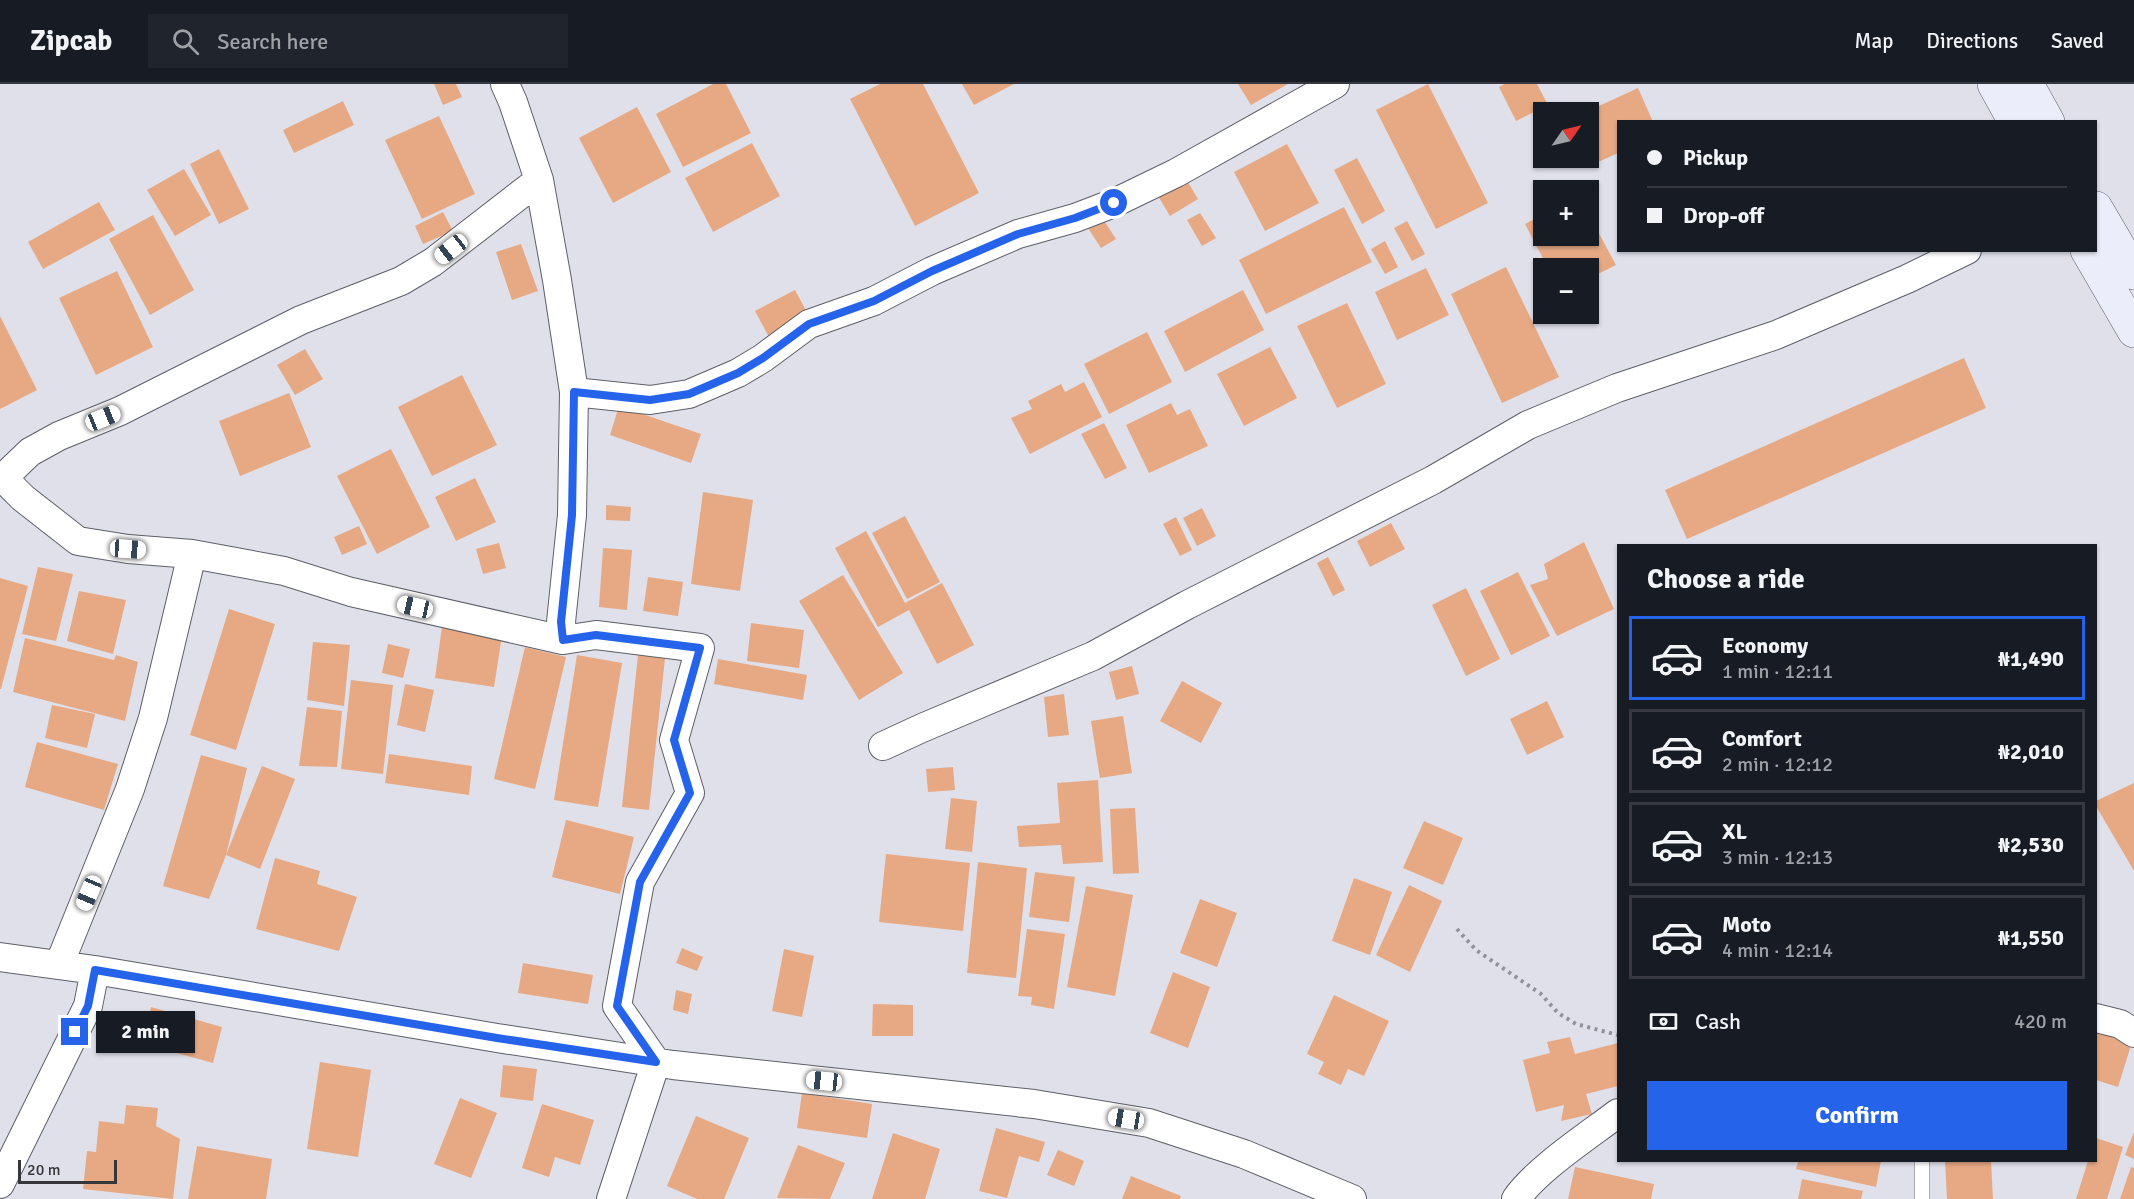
<!DOCTYPE html>
<html lang="en">
<head>
<meta charset="utf-8">
<style>
	body { margin:0; font-family:Signika,sans-serif; background:#20242c; color:#f1f3f6; height:100vh; display:flex; flex-direction:column; font-size:22px; white-space:nowrap }
	* { box-sizing:border-box; margin:0 }
	p { font-size:20px; color:#9ea1a6 }
	.icon { flex:none; width:33px; height:33px; fill:none; stroke:currentColor; stroke-width:2; stroke-linecap:round; stroke-linejoin:round }
	.map { position:relative; flex:1; overflow:hidden }
	.drawer { position:absolute; left:1617px; top:460px; width:480px; height:618px; display:flex; flex-direction:column; background:#171b24; border-radius:0px; box-shadow:0 2px 4px #0004 }
	.drawer>* { flex:none }
	.guide { position:absolute; left:1617px; top:36px; width:480px; height:132px; border-radius:0px; box-shadow:0 2px 4px #0004; display:grid; align-content:center; height:132px; padding:0 30px; background:#171b24 }
	.needle { width:39px; rotate:56deg }
	.buttons { position:absolute; left:1533px; top:18px; display:grid; gap:12px }
	.buttons a { display:grid; place-items:center; width:66px; height:66px; border-radius:0px; background:#171b24; box-shadow:0 2px 4px #0004; font-size:30px }
	.scale { position:absolute; left:18px; bottom:15px; width:99px; box-sizing:border-box; padding-left:6px; border:3px solid #37373b; border-top:0; font-size:16px; line-height:21px; white-space:nowrap; color:#37373b; -webkit-text-stroke:4px #dfe0ea; paint-order:stroke }
	.end { position:absolute; width:27px; height:27px; margin:-14px; border:8px solid #2563eb; background:#fff; box-shadow:0 0 0 3px #fff }
	.from { border-radius:50% }
	.bubble { position:absolute; height:42px; border-radius:0px; background:#171b24; box-shadow:0 2px 4px #0004; font-size:20px; font-weight:700; line-height:42px; text-align:center }
	.car { position:absolute; width:18px; height:36px; margin:-18px -9px; border-radius:8px; box-shadow:0 0 4px 2px #0007; background:linear-gradient(#fff 24%,#345 0 40%,#fff 0 76%,#345 0 86%,#fff 0) }
	.guide b { display:flex; align-items:center; gap:21px; height:57px; font-size:22px }
	.guide b+b { border-top:2px solid #363941 }
	.guide i { width:15px; height:15px; background:#f1f3f6 }
	ul { padding:0; list-style:none }
	li { display:flex; align-items:center; gap:18px; height:84px; margin:0 12px 9px; padding:0 18px; border:3px solid #363941; border-radius:0px }
	li div { flex:1 }
	li b { display:block; font-size:22px }
	li em { font-style:normal; font-weight:700 }
	li.on { border-color:#2563eb }
	li>.icon { width:54px; height:54px; stroke-width:1.5 }
	h2 { padding:0 30px; font-size:27px; line-height:72px }
	.pay { display:flex; align-items:center; gap:15px; height:66px; padding:0 30px; font-size:22px }
	.pay p { margin-inline-start:auto }
	.action { display:flex; gap:12px; margin-top:auto; padding:12px 30px }
	.action a { flex:1; height:69px; border-radius:0px; background:#2563eb; color:#fff; font-size:24px; font-weight:700; line-height:69px; text-align:center }
	header { display:flex; align-items:center; gap:36px; box-sizing:border-box; height:84px; padding:0 30px; background:#171b24; border-bottom:2px solid #363941 }
	header strong { font-size:28px }
	nav { display:flex; gap:33px; margin-inline-start:auto; font-size:21px }
	.search { width:420px; height:54px; background:#20242c; display:flex; align-items:center; gap:15px; box-sizing:border-box; padding:0 21px; border-radius:0px; color:#9ea1a6; font-size:22px }
	.map>svg:first-child { display:block }
	.building { fill:#e7a984 }
	.lines { fill:none; stroke-linecap:round; stroke-linejoin:round }
	.lane-casing { stroke:#5e5f68; stroke-width:16 }
	.street-casing { stroke:#5e5f68; stroke-width:30 }
	.secondary-casing { stroke:#5e5f68; stroke-width:34 }
	.path { stroke:#919299; stroke-width:4; stroke-dasharray:3 4.5; stroke-linecap:butt }
	.lane { stroke:#fff; stroke-width:15 }
	.street { stroke:#fff; stroke-width:28 }
	.secondary { stroke:#ecedfa; stroke-width:33 }
	.route { stroke:#2563eb; stroke-width:8 }
</style>
</head>
<body>
<header>
<strong>Zipcab</strong>
<div class="search"><svg class="icon" aria-label="search" viewBox="0 0 24 24"><circle cx="10" cy="10" r="6"/><path d="M15 15l6 6"/></svg>Search here</div>
<nav><a>Map</a><a>Directions</a><a>Saved</a></nav>
</header>
<div class="map">
<svg width="2134" height="1115" viewBox="0 0 2134 1115">
	<rect width="100%" height="100%" fill="#dfe0ea"/>
	<path class="building" d="M434,0H456L462,13L443,21Z
		M713,0H726L751,49L683,83L656,30Z
		M880,0H923L979,109L915,142L850,15Z
		M962,0H1014L974,21Z
		M1238,0H1288L1251,21Z
		M1428,0L1488,119L1436,145L1376,26Z
		M1504,0H1537L1548,21L1516,37L1499,3Z
		M1638,4L1653,38H1618V69L1585,84L1580,74H1588V27Z
		M343,17L354,41L294,69L283,46Z
		M637,23L671,88L613,119L579,54Z
		M439,32L475,110L422,135L385,56Z
		M752,59L780,112L713,148L685,94Z
		M1287,60L1319,119L1265,147L1234,88Z
		M219,65L249,125L219,140L190,80Z
		M1357,74L1385,127L1362,140L1334,86Z
		M184,85L211,131L175,152L147,106Z
		M1183,90L1198,115L1170,132L1155,107Z
		M99,118L115,146L43,185L28,158Z
		M1344,123L1372,178L1266,230L1239,176Z
		M443,128L453,147L423,160L415,142Z
		M1200,129L1216,154L1202,162L1187,136Z
		M1588,129L1616,181L1588,195V184H1548L1525,140L1544,130V152H1588Z
		M153,131L194,206L150,231L109,155Z
		M1103,135L1116,155L1101,164L1088,144Z
		M1407,137L1425,170L1412,177L1394,144Z
		M1385,157L1398,183L1385,190L1371,165Z
		M521,160L538,207L512,216L496,168Z
		M1506,183L1559,293L1502,319L1451,210Z
		M1426,184L1449,231L1397,256L1375,208Z
		M117,187L153,263L96,291L59,214Z
		M795,206L810,234L770,255L755,227Z
		M1243,206L1264,246L1185,288L1164,247Z
		M1347,219L1386,300L1337,324L1297,242Z
		M0,232L37,306L0,325Z
		M1147,248L1172,298L1109,330L1084,280Z
		M1270,263L1297,314L1244,342L1217,290Z
		M305,265L323,295L295,311L277,281Z
		M1964,274L1986,324L1687,455L1665,406Z
		M462,291L497,361L432,392L398,323Z
		M1084,298L1102,333L1030,370L1011,334L1032,325L1028,317L1061,300L1065,308Z
		M289,309L311,363L240,392L219,337Z
		M1171,319L1177,331L1190,325L1208,362L1149,389L1126,341Z
		M619,322L701,350L691,379L610,351Z
		M1104,339L1127,384L1105,395L1081,350Z
		M391,365L430,443L377,470L337,392Z
		M475,394L496,438L456,457L435,413Z
		M703,408L753,416L740,507L691,500Z
		M606,421L631,423L630,437L606,436Z
		M1202,424L1216,452L1197,462L1183,434Z
		M905,432L940,498L907,515L872,449Z
		M1176,433L1192,466L1180,472L1163,440Z
		M1391,439L1405,465L1370,483L1357,457Z
		M359,442L367,460L342,471L334,453Z
		M866,447L905,519L942,499L974,561L937,580L909,526L878,543L835,464Z
		M1584,458L1614,525L1557,552L1530,501L1548,495L1544,480Z
		M499,459L506,484L483,490L476,465Z
		M603,464L632,466L627,526L599,523Z
		M1328,473L1345,506L1333,512L1317,479Z
		M38,483L73,490L56,557L22,550Z
		M1518,488L1550,552L1511,571L1480,507Z
		M843,491L903,589L859,616L799,517Z
		M648,493L683,498L678,532L643,527Z
		M0,494L28,502L1,605H0Z
		M1466,504L1500,575L1466,592L1432,521Z
		M79,507L126,516L113,570L67,557Z
		M229,525L275,540L236,666L190,651Z
		M443,535L503,545L494,603L435,594Z
		M751,539L804,546L799,584L747,577Z
		M25,554L114,576L116,571L138,578L125,637L13,608Z
		M313,558L350,561L344,622L307,616Z
		M388,560L410,565L403,594L382,589Z
		M525,563L566,573L535,705L494,695Z
		M577,571L622,579L598,723L554,716Z
		M638,571L665,574L649,726L622,723Z
		M718,575L807,591L803,616L714,600Z
		M1132,582L1139,610L1116,616L1109,588Z
		M351,596L393,601L383,690L341,685Z
		M1182,597L1222,619L1201,659L1160,637Z
		M405,600L434,606L425,648L397,641Z
		M1064,610L1069,651L1048,653L1044,613Z
		M1547,617L1564,653L1527,671L1510,635Z
		M52,621L95,630L87,664L45,654Z
		M307,623L342,627L337,683L299,682Z
		M1123,632L1132,689L1100,694L1091,637Z
		M37,658L118,680L104,726L25,703Z
		M389,670L472,682L469,711L385,699Z
		M201,671L247,684L226,771L262,682L295,695L260,785L226,771L209,815L163,802Z
		M953,683L955,706L928,708L926,685Z
		M1098,696L1103,778L1063,780L1061,761L1019,763L1017,742L1060,739L1057,699Z
		M2134,699V787L2096,722V717Z
		M951,714L977,717L972,768L945,765Z
		M1135,724L1139,789L1113,790L1110,725Z
		M566,736L634,753L620,810L552,793Z
		M1424,737L1463,754L1443,801L1403,784Z
		M886,770L970,779L963,847L879,838Z
		M275,774L320,787L317,800L357,813L339,867L256,845Z
		M978,778L1027,784L1016,894L967,889Z
		M1035,788L1075,793L1069,838L1029,833Z
		M1354,794L1392,808L1370,871L1332,857Z
		M1409,801L1442,817L1410,888L1376,871Z
		M1086,802L1133,811L1115,912L1067,903Z
		M1200,815L1237,829L1217,883L1180,869Z
		M1027,845L1065,850L1054,925L1031,921L1032,913L1018,912Z
		M682,864L703,873L697,887L676,879Z
		M784,865L814,872L802,933L772,927Z
		M523,879L593,891L588,920L518,909Z
		M1173,888L1210,903L1188,964L1150,949Z
		M676,906L692,910L688,930L673,926Z
		M1334,911L1389,937L1364,992L1348,985L1341,1001L1318,990L1324,978L1307,970Z
		M873,920L913,921V952H872Z
		M151,923L222,943L213,979L166,966L169,953L145,946Z
		M2096,946L2132,958L2118,1003L2096,996Z
		M1570,953L1575,970L1618,959V1002L1586,1010L1592,1030L1561,1037L1564,1021L1536,1028L1523,976L1550,969L1547,958Z
		M320,978L371,986L358,1073L307,1065Z
		M503,981L537,985L533,1017L500,1013Z
		M802,1009L872,1020L867,1054L797,1044Z
		M460,1014L497,1029L471,1094L434,1080Z
		M542,1020L594,1036L580,1081L555,1073L549,1093L522,1084Z
		M126,1021L158,1024L156,1042L180,1055L173,1115L83,1105L87,1067L96,1068L99,1037L124,1040Z
		M696,1032L749,1054L724,1115H697L667,1102Z
		M996,1044L1045,1058L1039,1078L1019,1072L1007,1114L979,1107Z
		M2134,1048V1075L2125,1071Z
		M893,1049L940,1065L925,1115H872Z
		M2096,1054L2123,1063L2107,1115H2076L2088,1077H2096Z
		M798,1061L845,1079L830,1115L777,1114Z
		M197,1062L272,1075L266,1115H188Z
		M1058,1066L1084,1077L1074,1102L1047,1091Z
		M1798,1077H1881L1876,1103L1796,1085Z
		M1945,1077H1991L1993,1115H1947Z
		M1575,1083L1654,1100L1651,1115H1568Z
		M2131,1083L2134,1084V1115H2120Z
		M1131,1092L1181,1112L1180,1115H1122Z
		M1802,1095L1863,1107L1861,1115H1798Z"/>
	<g class="lines">
		<g class="lane-casing">
			<path id="lane" d="M1922,1077V1115"/>
		</g>
		<g class="street-casing">
			<path id="street" d="M505,0L513,18L539,96L557,196L574,308L572,431L561,538L563,556L596,551L700,564L674,656L690,709L640,798L617,922L656,978
				M539,96L433,178L401,197L301,236L120,327L59,352L30,368L3,394L23,414L78,457L128,465L192,470L284,487L351,508L563,556
				M574,308L650,316L689,310L738,289L763,274L809,240L874,217L932,187L1018,150L1075,134L1114,119L1176,89L1335,0
				M883,662L922,644L1093,572L1187,521L1433,396L1528,341L1617,304L1776,251L1907,195L1967,166
				M0,873L95,886L497,954L673,981L1034,1020L1149,1039L1244,1070L1352,1115
				M59,881L130,705L153,634L192,470
				M2096,934L2120,940L2134,949
				M0,1100L88,922L95,886
				M611,1115L656,978
				M1516,1115C1537,1085 1588,1052 1618,1029"/>
		</g>
		<g class="secondary-casing">
			<path id="secondary" d="M1994,0L2015,38
				M2027,0L2048,38
				M2096,124L2134,189
				M2087,166L2134,247"/>
		</g>
		<path class="path" d="M1457,845L1476,866L1541,910L1558,929L1576,940L1618,951"/>
		<use href="#lane" class="lane"/>
		<use href="#street" class="street"/>
		<use href="#secondary" class="secondary"/>
	</g>
	<g class="lines">
		<path class="route" d="M75,948L88,922L95,886L497,954L656,978L617,922L640,798L690,709L674,656L700,564L596,551L563,556L561,538L572,431L574,308L650,316L689,310L738,289L763,274L809,240L874,217L932,187L1018,150L1075,134L1114,119"/>
	</g>
</svg>
<div class="buttons">
<a><svg class="needle" viewBox="-14 -14 28 28"><path d="M0-13l5 13h-10z" fill="#e53935"/><path d="M0 13l5-13h-10z" fill="#9ea1a6"/></svg></a>
<a>+</a>
<a>−</a>
</div>
<div class="scale">20 m</div>
<i class="end from" style="left:1114px;top:119px"></i>
<i class="end" style="left:75px;top:948px"></i>
<div class="bubble" style="left:96px;top:927px;width:99px">2 min</div>
<i class="car" style="left:451px;top:165px;rotate:232deg"></i>
<i class="car" style="left:103px;top:334px;rotate:68deg"></i>
<i class="car" style="left:128px;top:465px;rotate:94deg"></i>
<i class="car" style="left:415px;top:523px;rotate:283deg"></i>
<i class="car" style="left:89px;top:809px;rotate:203deg"></i>
<i class="car" style="left:824px;top:997px;rotate:276deg"></i>
<i class="car" style="left:1126px;top:1035px;rotate:279deg"></i>
<div class="guide">
<b><i class="from"></i>Pickup</b>
<b><i></i>Drop-off</b>
</div>
<section class="drawer">
<h2>Choose a ride</h2>
<ul>
<li class="on"><svg class="icon" aria-label="car" viewBox="0 0 24 24"><path d="M5 17H2v-5l4-1 3-4h7l3 4 3 1v5h-3M9 17h6M6 11h13"/><circle cx="7" cy="17" r="2"/><circle cx="17" cy="17" r="2"/></svg><div><b>Economy</b><p>1 min · 12:11</p></div><em>₦1,490</em></li>
<li><svg class="icon" aria-label="car" viewBox="0 0 24 24"><path d="M5 17H2v-5l4-1 3-4h7l3 4 3 1v5h-3M9 17h6M6 11h13"/><circle cx="7" cy="17" r="2"/><circle cx="17" cy="17" r="2"/></svg><div><b>Comfort</b><p>2 min · 12:12</p></div><em>₦2,010</em></li>
<li><svg class="icon" aria-label="car" viewBox="0 0 24 24"><path d="M5 17H2v-5l4-1 3-4h7l3 4 3 1v5h-3M9 17h6M6 11h13"/><circle cx="7" cy="17" r="2"/><circle cx="17" cy="17" r="2"/></svg><div><b>XL</b><p>3 min · 12:13</p></div><em>₦2,530</em></li>
<li><svg class="icon" aria-label="car" viewBox="0 0 24 24"><path d="M5 17H2v-5l4-1 3-4h7l3 4 3 1v5h-3M9 17h6M6 11h13"/><circle cx="7" cy="17" r="2"/><circle cx="17" cy="17" r="2"/></svg><div><b>Moto</b><p>4 min · 12:14</p></div><em>₦1,550</em></li>
</ul>
<div class="pay"><svg class="icon" aria-label="cash" viewBox="0 0 24 24"><path d="M3 7h18v10H3z"/><circle cx="12" cy="12" r="2"/></svg>Cash<p>420 m</p></div>
<div class="action"><a>Confirm</a></div>
</section>
</div>
</body>
</html>
